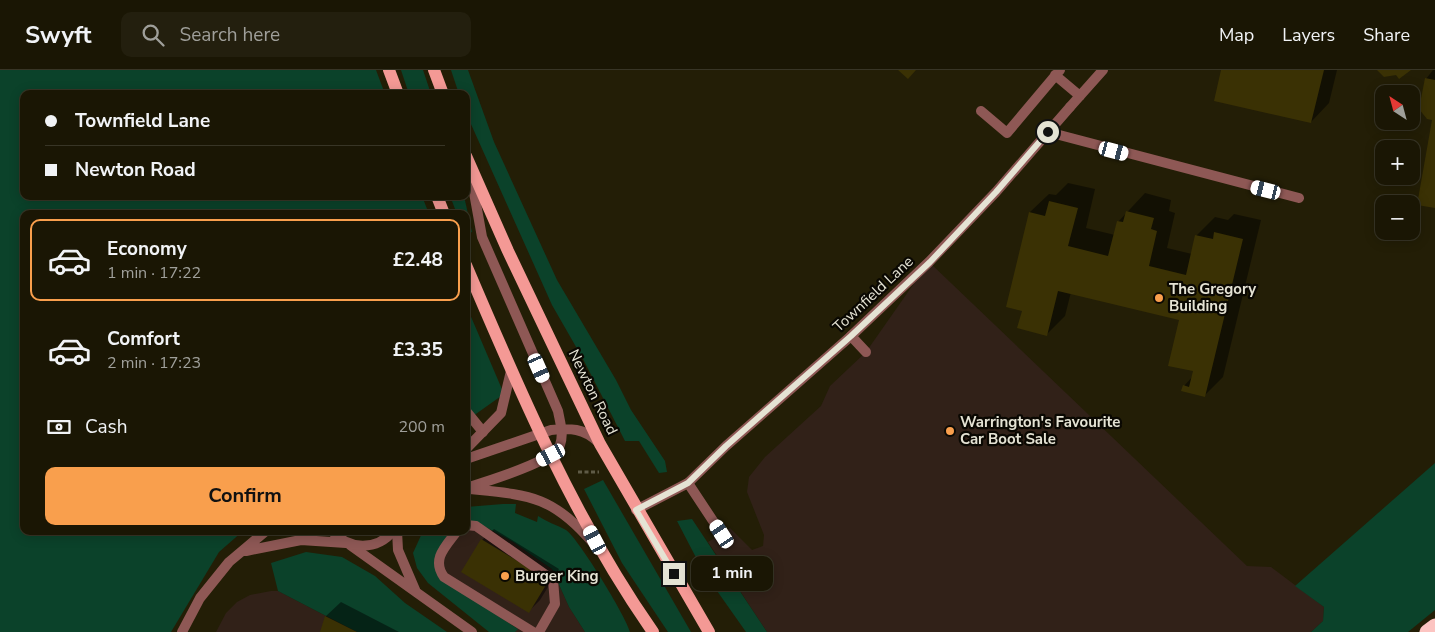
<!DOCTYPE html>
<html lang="en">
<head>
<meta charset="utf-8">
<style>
	body { margin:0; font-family:"Nunito Sans",sans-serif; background:#231f0e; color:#f1f3f6; height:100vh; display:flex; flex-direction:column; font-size:19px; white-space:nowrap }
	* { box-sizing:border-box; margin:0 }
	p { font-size:16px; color:#9f9f9a }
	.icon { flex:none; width:28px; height:28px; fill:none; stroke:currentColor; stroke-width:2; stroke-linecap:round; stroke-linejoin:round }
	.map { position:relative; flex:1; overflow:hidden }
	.drawer { position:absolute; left:20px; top:140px; width:450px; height:325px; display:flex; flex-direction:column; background:#1a1604; border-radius:10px; box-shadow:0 2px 12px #0003,0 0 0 1px #383526 }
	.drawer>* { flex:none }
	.top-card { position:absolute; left:20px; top:20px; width:450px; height:110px; border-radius:10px; box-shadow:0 2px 12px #0003,0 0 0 1px #383526; display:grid; align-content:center; height:110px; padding:0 25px; background:#1a1604 }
	.needle { width:32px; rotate:324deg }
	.tools { position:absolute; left:1375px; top:15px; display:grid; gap:10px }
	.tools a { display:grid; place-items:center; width:45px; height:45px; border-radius:10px; background:#1a1604; box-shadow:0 2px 12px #0003,0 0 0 1px #383526; font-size:25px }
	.end { position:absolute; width:22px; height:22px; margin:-11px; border:6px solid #e5e3d4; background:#111; box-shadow:0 0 0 2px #111 }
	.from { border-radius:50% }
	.bubble { position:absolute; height:35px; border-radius:10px; background:#1a1604; box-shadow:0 2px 12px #0003,0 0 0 1px #383526; font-size:16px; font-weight:700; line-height:35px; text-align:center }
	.car { position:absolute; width:15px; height:30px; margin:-15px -8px; border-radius:6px; box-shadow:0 0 4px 1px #0007; background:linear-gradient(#fff 24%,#345 0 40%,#fff 0 76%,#345 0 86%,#fff 0) }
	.top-card b { display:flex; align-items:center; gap:18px; height:48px; font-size:19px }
	.top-card b+b { border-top:1px solid #383526 }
	.top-card i { width:12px; height:12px; background:#f1f3f6 }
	ul { padding:9px 0 0; list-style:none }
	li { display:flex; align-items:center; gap:15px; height:82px; margin:0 10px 8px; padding:0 15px; border:2px solid transparent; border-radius:10px }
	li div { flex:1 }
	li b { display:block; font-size:19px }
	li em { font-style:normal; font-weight:700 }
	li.selected { border-color:#f99f4d }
	li>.icon { width:45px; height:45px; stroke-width:1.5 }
	.pay { display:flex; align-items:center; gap:12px; height:55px; padding:0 25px; font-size:19px }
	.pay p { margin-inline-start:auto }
	.action { display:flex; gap:10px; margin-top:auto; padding:10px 25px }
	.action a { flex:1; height:58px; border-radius:10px; background:#f99f4d; color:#111; font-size:20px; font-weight:700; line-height:58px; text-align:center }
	header { display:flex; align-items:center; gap:30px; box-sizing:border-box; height:70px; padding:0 25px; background:#1a1604; border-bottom:1px solid #383526 }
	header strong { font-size:24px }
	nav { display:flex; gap:28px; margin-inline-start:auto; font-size:18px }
	.search { width:350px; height:45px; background:#231f0e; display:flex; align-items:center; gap:12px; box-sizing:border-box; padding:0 18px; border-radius:10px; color:#9f9f9a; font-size:19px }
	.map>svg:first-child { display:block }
	.commercial { fill:#312118 }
	.green { fill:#0b422a }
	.shadow { fill:#0007 }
	.building { fill:#3a3104 }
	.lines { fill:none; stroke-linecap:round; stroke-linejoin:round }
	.path { stroke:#5f5b46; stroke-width:3; stroke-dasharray:4 2.5; stroke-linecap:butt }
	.service { stroke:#8e5855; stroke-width:10 }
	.minor { stroke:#8e5855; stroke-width:10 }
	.tertiary { stroke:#8e5855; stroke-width:10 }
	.primary { stroke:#f49995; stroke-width:12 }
	.motorway { stroke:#fcc4c1; stroke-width:15 }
	.route { stroke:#e5e3d4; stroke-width:6 }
	.poi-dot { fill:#f99f4d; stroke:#0a0802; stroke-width:2 }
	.labels { text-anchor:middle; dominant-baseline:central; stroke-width:4.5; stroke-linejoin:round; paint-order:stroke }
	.poi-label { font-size:15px; font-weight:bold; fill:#e5e3d4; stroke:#0a0802; text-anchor:start }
	.street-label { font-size:15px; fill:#e5e3d4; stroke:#0a0802 }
</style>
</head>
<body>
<header>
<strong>Swyft</strong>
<div class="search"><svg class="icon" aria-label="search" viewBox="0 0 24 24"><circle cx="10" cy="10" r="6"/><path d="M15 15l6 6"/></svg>Search here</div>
<nav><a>Map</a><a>Layers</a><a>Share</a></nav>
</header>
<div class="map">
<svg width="1435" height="562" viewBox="0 0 1435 562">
	<rect width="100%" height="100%" fill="#231e06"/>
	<path class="commercial" d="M929,192L1247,496L1271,497L1324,537L1323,551L1311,562H767L708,472L730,458L752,480L763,476L764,465L747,422L749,407L765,387L821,336L830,316L866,282Z
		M466,451L482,455L513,472L552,499L569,537L585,562H515L517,558L439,507L434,497L438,483L450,461H466Z
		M271,521H278L357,562H216L226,543L237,532L250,525Z"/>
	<path class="green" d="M0,0H376L385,24H24V126H422L429,144H24V461H243L219,482L171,562H0Z
		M401,0H423L431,24H409Z
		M451,0H468L494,72L557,210L616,310L631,340L665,391L667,402L659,403L639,371H625L583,289L552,235L466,43V24H459Z
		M450,126H464L472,162L466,164V144H457Z
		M466,235L504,324L466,351Z
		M1435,393V540L1408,562H1311L1323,551L1324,537L1295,516Z
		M603,410L691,562H668L622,493L584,419Z
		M503,434H516L515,443L537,452L538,446C547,452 557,455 566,460C578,468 626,546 630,562H585L569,537L552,499L513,472L482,455L466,451V437Z
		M692,449L767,562H746L703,501L677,451Z
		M423,461H450C441,477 431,490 439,507L518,559L515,562H489L428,513L417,498L413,483Z
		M306,482L342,487L375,506L405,533L447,562H357L278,521L271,493Z"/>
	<path class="shadow" d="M1223,0H1337L1329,33L1311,52Z
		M1433,0H1435V137L1434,49L1426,9Z
		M1068,113L1095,119L1086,158L1115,165L1118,152L1145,123L1171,130L1169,141L1175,143L1167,178L1192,184L1197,165L1215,147L1228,150L1234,144L1261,150L1223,307L1205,325L1184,316L1193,306L1194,301L1180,249L1071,222L1065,246L1047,264L1023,240L1008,236L1030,142L1049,124L1056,125Z
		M494,459L559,499L540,530L529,541L482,470Z
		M341,532L399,562H322L326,546Z"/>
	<path class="building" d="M898,0H916L908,9Z
		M1221,0H1324L1311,53L1214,31Z
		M1377,0H1411L1399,9L1396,5L1384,7Z
		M1425,8L1435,10V138L1417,135L1432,50L1427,49L1419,39Z
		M1049,131L1078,138L1068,176L1108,186L1117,151L1123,152L1126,141L1154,148L1151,159L1157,161L1149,196L1186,205L1195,165L1213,169L1214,162L1243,169L1205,327L1181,321L1183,315L1189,317L1193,301L1168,296L1179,250L1058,221L1047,266L1017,258L1022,241L1006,237L1029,142L1045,146Z
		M481,469L549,510L529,543L461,502Z
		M325,546L357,562H320Z"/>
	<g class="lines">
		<path class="path" d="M578,402H599"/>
		<path class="service" d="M1055,5L1080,26
			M1070,37L1103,0
			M981,41L1007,63L1060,0
			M1048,62L1299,128
			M851,266L866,282
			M466,341L483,362
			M688,413L721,463
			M466,455L476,456L553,510L555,534L539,562
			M457,461C446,476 431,489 444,507L533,562"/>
		<path class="minor" d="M636,440L688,413L726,376L851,266L929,192L996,122L1070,37
			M397,461L398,480L416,522
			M350,475L472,562"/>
		<path class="tertiary" d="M466,379L501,343L511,301
			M466,389L551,360C570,358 584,358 598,372
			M466,418C485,412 553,392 560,375C564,364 560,352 558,341L482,167L471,106
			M469,419C529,425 552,425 593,473
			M332,461C348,480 377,481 393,461
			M246,481L301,470L346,473
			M182,562L200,528L229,492L266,461"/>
		<path class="primary" d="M389,0L398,24
			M434,0L443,24
			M466,86L508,181L600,374L709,562
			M437,126L444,144
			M466,195C520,322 574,449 653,562"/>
		<path class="motorway" d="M1427,562L1435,556"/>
	</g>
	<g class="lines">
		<path class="route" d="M674,504L636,440L688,413L726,376L851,266L930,192L996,122L1048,62"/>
	</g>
	<g class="poi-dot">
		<circle cx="1159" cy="228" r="5"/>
		<circle cx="950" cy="361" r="5"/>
		<circle cx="505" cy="506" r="5"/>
	</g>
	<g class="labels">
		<g class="poi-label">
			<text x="1169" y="219">The Gregory<tspan x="1169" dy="17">Building</tspan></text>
			<text x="960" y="352">Warrington's Favourite<tspan x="960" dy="17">Car Boot Sale</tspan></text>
			<text x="515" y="506">Burger King</text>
		</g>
		<g class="street-label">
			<text transform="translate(873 224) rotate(-43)">Townfield Lane</text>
			<text transform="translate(593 322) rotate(64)">Newton Road</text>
		</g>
	</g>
</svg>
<div class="tools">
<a><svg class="needle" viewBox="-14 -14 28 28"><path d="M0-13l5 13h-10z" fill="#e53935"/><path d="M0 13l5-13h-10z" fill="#9f9f9a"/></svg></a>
<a>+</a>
<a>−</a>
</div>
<i class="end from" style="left:1048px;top:62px"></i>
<i class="end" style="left:674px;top:504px"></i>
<div class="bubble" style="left:691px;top:486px;width:82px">1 min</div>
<i class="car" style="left:1114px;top:81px;rotate:105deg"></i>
<i class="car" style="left:1266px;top:120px;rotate:284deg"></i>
<i class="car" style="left:539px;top:298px;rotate:156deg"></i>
<i class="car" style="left:551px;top:385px;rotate:243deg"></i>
<i class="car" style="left:722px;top:464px;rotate:327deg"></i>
<i class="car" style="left:595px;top:470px;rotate:332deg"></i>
<div class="top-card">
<b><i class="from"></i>Townfield Lane</b>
<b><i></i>Newton Road</b>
</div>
<section class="drawer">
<ul>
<li class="selected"><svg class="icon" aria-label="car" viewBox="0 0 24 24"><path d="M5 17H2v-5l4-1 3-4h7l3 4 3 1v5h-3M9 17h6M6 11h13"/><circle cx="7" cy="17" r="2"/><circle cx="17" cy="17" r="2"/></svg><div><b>Economy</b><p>1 min · 17:22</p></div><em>£2.48</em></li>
<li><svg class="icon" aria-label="car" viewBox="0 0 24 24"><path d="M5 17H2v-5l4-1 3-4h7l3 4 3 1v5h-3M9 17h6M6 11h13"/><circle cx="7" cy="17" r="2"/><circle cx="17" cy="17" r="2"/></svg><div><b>Comfort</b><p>2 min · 17:23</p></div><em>£3.35</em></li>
</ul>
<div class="pay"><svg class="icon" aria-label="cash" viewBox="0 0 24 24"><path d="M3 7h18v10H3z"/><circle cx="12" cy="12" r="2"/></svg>Cash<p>200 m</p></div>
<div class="action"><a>Confirm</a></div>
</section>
</div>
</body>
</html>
